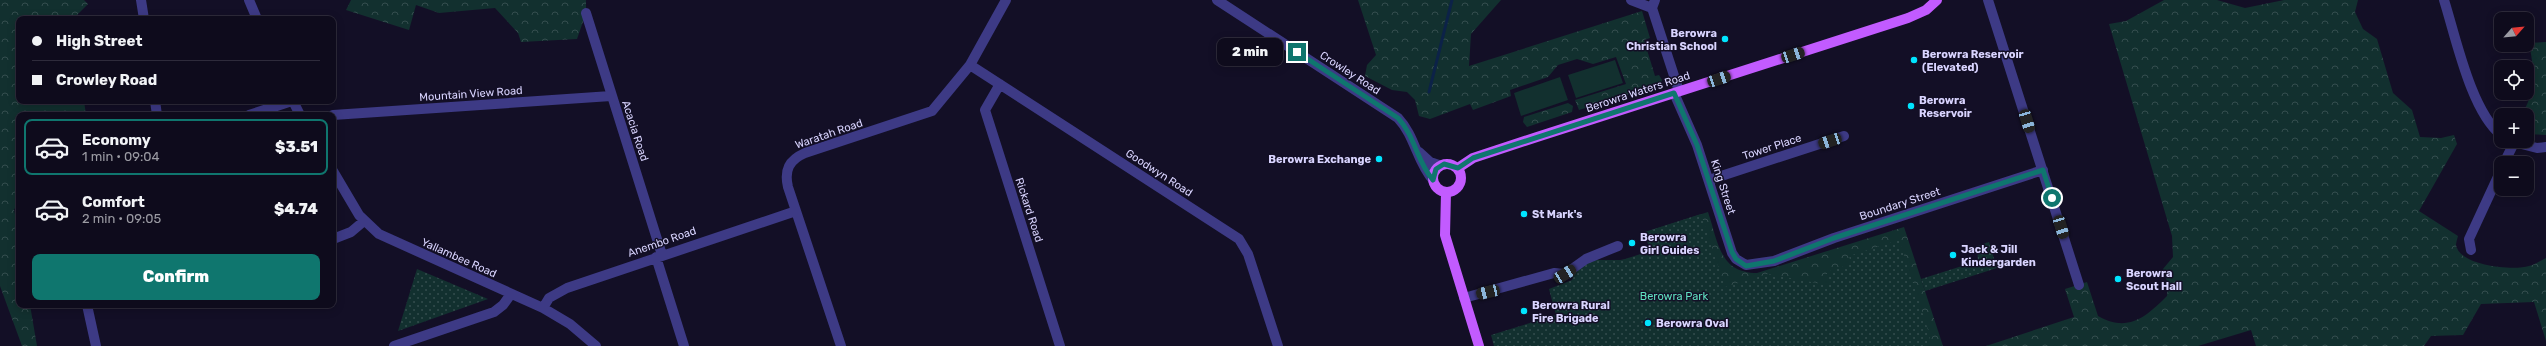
<!DOCTYPE html>
<html lang="en">
<head>
<meta charset="utf-8">
<style>
	body { margin:0; font-family:Rubik,sans-serif; background:#171425; color:#f1f3f6; height:100vh; display:flex; flex-direction:column; font-size:15px; white-space:nowrap }
	* { box-sizing:border-box; margin:0 }
	p { font-size:13px; color:#9b9ba3 }
	.icon { flex:none; width:22px; height:22px; fill:none; stroke:currentColor; stroke-width:2; stroke-linecap:round; stroke-linejoin:round }
	.map { position:relative; flex:1; overflow:hidden }
	.side { position:absolute; left:16px; top:112px; width:320px; height:196px; display:flex; flex-direction:column; background:#0e0b1c; border-radius:8px; box-shadow:0 2px 10px #0003,0 0 0 1px #2e2b3b }
	.side>* { flex:none }
	.hud { position:absolute; left:16px; top:16px; width:320px; height:88px; border-radius:8px; box-shadow:0 2px 10px #0003,0 0 0 1px #2e2b3b; display:grid; align-content:center; height:88px; padding:0 16px; background:#0e0b1c }
	.needle { width:26px; rotate:63deg }
	.tools { position:absolute; left:2494px; top:12px; display:grid; gap:8px }
	.tools a { display:grid; place-items:center; width:40px; height:40px; border-radius:8px; background:#0e0b1c; box-shadow:0 2px 10px #0003,0 0 0 1px #2e2b3b; font-size:20px }
	.end { position:absolute; width:18px; height:18px; margin:-9px; border:5px solid #0f766e; background:#fff; box-shadow:0 0 0 2px #fff }
	.from { border-radius:50% }
	.bubble { position:absolute; height:28px; border-radius:8px; background:#0e0b1c; box-shadow:0 2px 10px #0003,0 0 0 1px #2e2b3b; font-size:13px; font-weight:800; line-height:28px; text-align:center }
	.car { position:absolute; width:12px; height:24px; margin:-12px -6px; border-radius:5px; box-shadow:0 0 3px 1px #0007; background:linear-gradient(#222 24%,#8ab4d8 0 40%,#222 0 76%,#8ab4d8 0 86%,#222 0) }
	.hud b { display:flex; align-items:center; gap:14px; height:38px; font-size:15px }
	.hud b+b { border-top:1px solid #2e2b3b }
	.hud i { width:10px; height:10px; background:#f1f3f6 }
	ul { padding:7px 0 0; list-style:none }
	li { display:flex; align-items:center; gap:12px; height:56px; margin:0 8px 6px; padding:0 8px; border:2px solid transparent; border-radius:8px }
	li div { flex:1 }
	li b { display:block; font-size:15px }
	li em { font-style:normal; font-weight:800 }
	li.on { border-color:#0f766e }
	li>.icon { width:36px; height:36px; stroke-width:1.5 }
	.button { display:flex; gap:8px; margin-top:auto; padding:8px 16px }
	.button a { flex:1; height:46px; border-radius:8px; background:#0f766e; color:#fff; font-size:16px; font-weight:800; line-height:46px; text-align:center }
	.map>svg:first-child { display:block }
	.green { fill:#12302f }
	.forest { fill:url(#forest-crowns) }
	.park { fill:url(#park-dots) }
	.lines { fill:none; stroke-linecap:round; stroke-linejoin:round }
	.stream { stroke:#0c2248; stroke-width:3 }
	.minor { stroke:#3d3a85; stroke-width:10 }
	.primary { stroke:#c25bff; stroke-width:10 }
	.route { stroke:#0f766e; stroke-width:5 }
	.poi-dot { fill:#00e5ff; stroke:#130f26; stroke-width:1.5 }
	.labels { text-anchor:middle; dominant-baseline:central; stroke-width:3; stroke-linejoin:round; paint-order:stroke }
	.poi-label { font-size:11px; font-weight:bold; fill:#d9d4ff; stroke:#130f26; text-anchor:start }
	.street-label { font-size:11px; fill:#d9d4ff; stroke:#130f26 }
	.park-label { font-size:11px; fill:#5fe0c0; stroke:#130f26 }
</style>
</head>
<body>
<div class="map">
<svg width="2546" height="346" viewBox="0 0 2546 346">
	<defs>
		<pattern id="forest-crowns" width="20" height="18" patternUnits="userSpaceOnUse"><rect width="20" height="18" fill="#12302f"/><path d="M2 6a3 3 0 1 1 6 0M12 15a3 3 0 1 1 6 0" fill="none" stroke="#344d4e"/></pattern>
		<pattern id="park-dots" width="8" height="8" patternUnits="userSpaceOnUse"><rect width="8" height="8" fill="#12302f"/><path d="M2 2h.1M6 6h.1" fill="none" stroke="#344d4e" stroke-width="1.8" stroke-linecap="round"/></pattern>
	</defs>
	<rect width="100%" height="100%" fill="#130f26"/>
	<path class="green" d="M1615,60L1623,83L1576,98L1568,75Z
		M1560,77L1568,100L1521,116L1514,93Z"/>
	<path class="forest" d="M0,0H84L88,4L73,19H19V101H84L86,115H19V206L14,209L19,236V305H30L37,346H22L0,286Z
		M351,0H586V13L577,39L521,42L518,33L495,8L439,13L416,5L409,30L346,10Z
		M1358,0H1501L1471,34L1469,66L1642,11L1650,38L1644,40L1655,76L1659,75L1662,80L1661,84L1579,110L1575,100L1626,84L1616,57L1593,64L1577,59L1558,65L1548,77L1510,90L1511,96L1473,110L1470,104L1430,119L1419,116L1415,100L1407,92L1392,90L1365,76L1367,65L1376,55Z
		M2164,0H2217L2245,8L2284,0H2358L2355,12L2363,29L2377,39L2393,93L2412,110L2420,137L2441,138L2454,135L2457,144L2419,211L2458,236C2457,239 2456,243 2456,245C2459,266 2514,271 2529,266C2535,265 2541,260 2546,258V341L2534,302L2481,304L2463,335L2431,336L2424,346H2256L2251,330L2198,346H1986L2074,317L2065,289L2087,282L2098,316C2128,333 2146,317 2167,296L2168,284L2163,269L2173,257L2172,236L2109,24L2126,21Z
		M2546,42V135L2527,134V115H2521C2537,92 2534,68 2529,43Z
		M1568,103L1573,106L1572,112L1527,127L1523,122L1524,117Z
		M1708,212C1718,241 1719,273 1757,273L1904,227L1943,346H1909L1851,264L1836,297L1770,298L1589,260H1622L1650,251L1645,232Z"/>
	<path class="park" d="M1701,214L1725,287L1768,274L1827,285V272L1851,264L1849,256L1899,240L1930,336L1928,346H1494L1491,335L1556,315L1549,289L1572,280C1582,254 1597,262 1620,260C1630,259 1641,254 1650,251L1645,232Z
		M1989,242L1997,268L1925,291L1921,279L1978,261L1977,246Z
		M417,269L488,299L398,331Z"/>
	<g class="lines">
		<path class="stream" d="M1429,92L1452,0"/>
		<path class="minor" d="M141,0L144,19
			M249,0L257,19
			M1217,0L1398,118C1415,136 1417,162 1433,180
			M1631,0L1652,8
			M1655,0L1652,8L1679,91
			M1988,0L2079,285
			M2444,0C2456,38 2471,111 2501,135
			M586,13L662,255
			M970,65L1239,239L1248,254L1278,346
			M1000,84L985,110L1060,346
			M1674,93L1697,145L1732,253L1736,259L1746,265L1774,261L1834,238L2043,170
			M155,101L157,115
			M293,101L300,115
			M249,115L292,101
			M333,115L611,96
			M2510,141L2537,148L2546,147
			M1419,152L1430,162L1439,165
			M2504,163L2514,143
			M333,171L359,215L379,234L543,308L570,324L596,346
			M1709,180L1844,136
			M333,239L351,232L364,221
			M2471,250L2469,239L2501,170
			M656,257L684,346
			M1464,298L1554,273L1565,274L1586,259L1618,246
			M87,305L96,346
			M543,308L549,298L567,288L796,211
			M394,346L494,312L503,305L511,294
			M841,346L788,187C784,170 789,160 805,153L932,111L970,65L1006,0"/>
		<path class="primary" d="M1433 178a14 14 0 1 1 28 0a14 14 0 1 1-28 0Z
			M1458,168L1473,158L1537,137L1908,18L1926,10L1937,0
			M1446,192L1445,235L1479,346"/>
	</g>
	<g class="lines">
		<path class="route" d="M1297,52L1398,118C1415,136 1417,162 1433,180L1436,169L1444,164L1458,168L1473,158L1674,93L1697,145L1732,252L1736,259L1746,266L1774,261L1834,238L2043,170L2052,198"/>
	</g>
	<g class="poi-dot">
		<circle cx="1725" cy="39" r="4"/>
		<circle cx="1914" cy="60" r="4"/>
		<circle cx="1911" cy="106" r="4"/>
		<circle cx="1379" cy="159" r="4"/>
		<circle cx="1524" cy="214" r="4"/>
		<circle cx="1632" cy="243" r="4"/>
		<circle cx="1953" cy="255" r="4"/>
		<circle cx="2118" cy="279" r="4"/>
		<circle cx="1524" cy="311" r="4"/>
		<circle cx="1648" cy="323" r="4"/>
	</g>
	<g class="labels">
		<g class="poi-label">
			<text x="1717" y="33" text-anchor="end">Berowra<tspan x="1717" dy="13">Christian School</tspan></text>
			<text x="1922" y="54">Berowra Reservoir<tspan x="1922" dy="13">(Elevated)</tspan></text>
			<text x="1919" y="100">Berowra<tspan x="1919" dy="13">Reservoir</tspan></text>
			<text x="1371" y="159" text-anchor="end">Berowra Exchange</text>
			<text x="1532" y="214">St Mark's</text>
			<text x="1640" y="237">Berowra<tspan x="1640" dy="13">Girl Guides</tspan></text>
			<text x="1961" y="249">Jack &amp; Jill<tspan x="1961" dy="13">Kindergarden</tspan></text>
			<text x="2126" y="273">Berowra<tspan x="2126" dy="13">Scout Hall</tspan></text>
			<text x="1532" y="305">Berowra Rural<tspan x="1532" dy="13">Fire Brigade</tspan></text>
			<text x="1656" y="323">Berowra Oval</text>
		</g>
		<g class="street-label">
			<text transform="translate(1350 73) rotate(33)">Crowley Road</text>
			<text transform="translate(1638 92) rotate(-18)">Berowra Waters Road</text>
			<text transform="translate(471 94) rotate(-4)">Mountain View Road</text>
			<text transform="translate(635 131) rotate(72)">Acacia Road</text>
			<text transform="translate(829 134) rotate(-19)">Waratah Road</text>
			<text transform="translate(1772 147) rotate(-18)">Tower Place</text>
			<text transform="translate(1159 173) rotate(33)">Goodwyn Road</text>
			<text transform="translate(1723 187) rotate(72)">King Street</text>
			<text transform="translate(1900 204) rotate(-18)">Boundary Street</text>
			<text transform="translate(1029 210) rotate(72)">Rickard Road</text>
			<text transform="translate(662 242) rotate(-19)">Anembo Road</text>
			<text transform="translate(459 258) rotate(24)">Yallambee Road</text>
		</g>
		<g class="park-label">
			<text x="1674" y="296">Berowra Park</text>
		</g>
	</g>
</svg>
<div class="tools">
<a><svg class="needle" viewBox="-14 -14 28 28"><path d="M0-13l5 13h-10z" fill="#e53935"/><path d="M0 13l5-13h-10z" fill="#9b9ba3"/></svg></a>
<a><svg class="icon" aria-label="locate" viewBox="0 0 24 24"><circle cx="12" cy="12" r="6"/><path d="M12 2v4M12 18v4M2 12h4M18 12h4"/></svg></a>
<a>+</a>
<a>−</a>
</div>
<i class="end from" style="left:2052px;top:198px"></i>
<i class="end" style="left:1297px;top:52px"></i>
<div class="bubble" style="left:1217px;top:38px;width:66px">2 min</div>
<i class="car" style="left:1793px;top:55px;rotate:72deg"></i>
<i class="car" style="left:1719px;top:79px;rotate:72deg"></i>
<i class="car" style="left:2027px;top:121px;rotate:163deg"></i>
<i class="car" style="left:1830px;top:141px;rotate:252deg"></i>
<i class="car" style="left:2061px;top:227px;rotate:163deg"></i>
<i class="car" style="left:1565px;top:274px;rotate:58deg"></i>
<i class="car" style="left:1488px;top:292px;rotate:257deg"></i>
<div class="hud">
<b><i class="from"></i>High Street</b>
<b><i></i>Crowley Road</b>
</div>
<section class="side">
<ul>
<li class="on"><svg class="icon" aria-label="car" viewBox="0 0 24 24"><path d="M5 17H2v-5l4-1 3-4h7l3 4 3 1v5h-3M9 17h6M6 11h13"/><circle cx="7" cy="17" r="2"/><circle cx="17" cy="17" r="2"/></svg><div><b>Economy</b><p>1 min · 09:04</p></div><em>$3.51</em></li>
<li><svg class="icon" aria-label="car" viewBox="0 0 24 24"><path d="M5 17H2v-5l4-1 3-4h7l3 4 3 1v5h-3M9 17h6M6 11h13"/><circle cx="7" cy="17" r="2"/><circle cx="17" cy="17" r="2"/></svg><div><b>Comfort</b><p>2 min · 09:05</p></div><em>$4.74</em></li>
</ul>
<div class="button"><a>Confirm</a></div>
</section>
</div>
</body>
</html>
